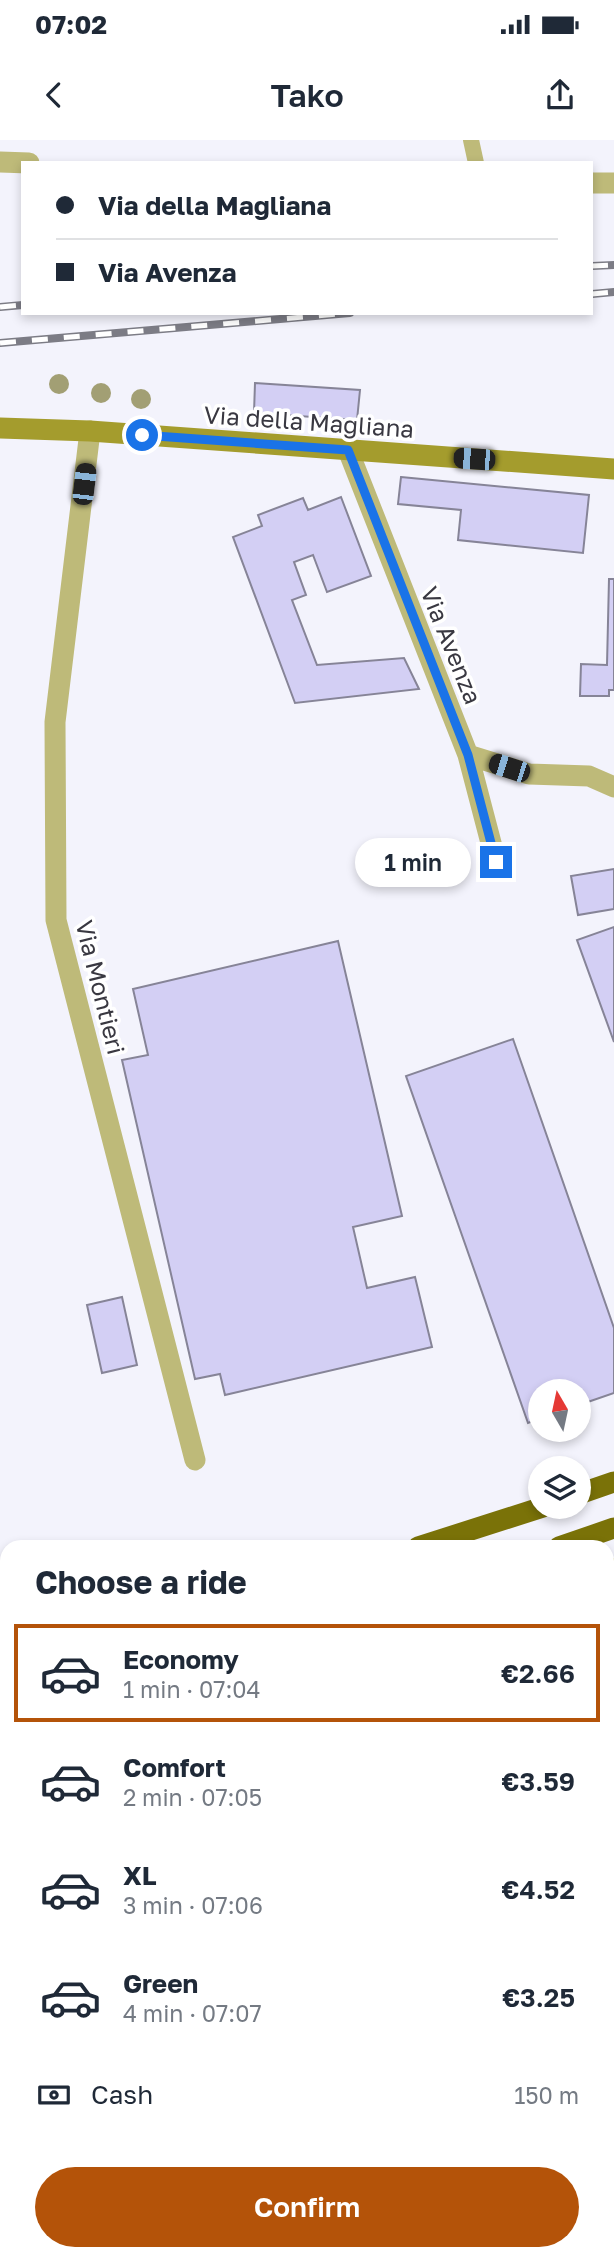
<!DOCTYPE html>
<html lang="en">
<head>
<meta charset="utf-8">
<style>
	body { margin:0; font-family:"Golos Text",sans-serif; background:#f6f6f7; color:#1f2937; height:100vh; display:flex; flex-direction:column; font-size:26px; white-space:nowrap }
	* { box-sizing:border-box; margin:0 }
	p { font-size:23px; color:#747a83 }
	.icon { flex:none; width:38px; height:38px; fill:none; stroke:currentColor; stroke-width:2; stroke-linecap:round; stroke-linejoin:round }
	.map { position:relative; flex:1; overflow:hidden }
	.side { position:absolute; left:0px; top:1400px; width:614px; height:721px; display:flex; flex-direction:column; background:#fff; border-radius:21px 21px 0 0; box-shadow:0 4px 10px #0003 }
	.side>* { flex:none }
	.banner { position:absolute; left:21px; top:21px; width:572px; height:154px; border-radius:0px; box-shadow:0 4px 10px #0003; display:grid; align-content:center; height:154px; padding:0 35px; background:#fff }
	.needle { width:46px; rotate:351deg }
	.buttons { position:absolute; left:528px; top:1239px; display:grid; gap:14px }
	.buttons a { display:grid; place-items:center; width:63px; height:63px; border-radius:50%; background:#fff; box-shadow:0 4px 10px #0003; font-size:35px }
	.end { position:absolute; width:32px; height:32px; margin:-16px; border:9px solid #1a73e8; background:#fff; box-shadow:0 0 0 4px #fff }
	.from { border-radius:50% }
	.bubble { position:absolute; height:49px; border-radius:24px; background:#fff; box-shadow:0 4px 10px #0003; font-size:23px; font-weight:600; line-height:49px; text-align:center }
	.car { position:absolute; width:21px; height:42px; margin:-21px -10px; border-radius:9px; box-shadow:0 0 5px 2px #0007; background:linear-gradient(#222 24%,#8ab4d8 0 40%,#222 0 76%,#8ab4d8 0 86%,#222 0) }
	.banner b { display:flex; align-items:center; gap:24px; height:66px; font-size:26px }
	.banner b+b { border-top:2px solid #e0e1e3 }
	.banner i { width:18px; height:18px; background:#1f2937 }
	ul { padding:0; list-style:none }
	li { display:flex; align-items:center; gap:21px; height:98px; margin:0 14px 10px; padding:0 21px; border:4px solid transparent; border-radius:0px }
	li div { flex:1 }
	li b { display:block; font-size:26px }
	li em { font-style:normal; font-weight:600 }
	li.selected { border-color:#b45309 }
	li>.icon { width:63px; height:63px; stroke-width:1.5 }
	h2 { padding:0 35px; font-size:32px; line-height:84px }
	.pay { display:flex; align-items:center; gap:18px; height:77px; padding:0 35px; font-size:26px }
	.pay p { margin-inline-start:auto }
	.action { display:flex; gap:14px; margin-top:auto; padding:14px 35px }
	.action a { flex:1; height:80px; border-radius:42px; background:#b45309; color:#fff; font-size:28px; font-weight:600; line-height:80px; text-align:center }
	.status { display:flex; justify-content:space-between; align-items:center; height:49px; padding:0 35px; background:#fff; direction:ltr }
	.status svg { height:19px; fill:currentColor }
	header { display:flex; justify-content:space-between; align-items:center; height:91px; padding:0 35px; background:#fff; font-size:32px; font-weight:600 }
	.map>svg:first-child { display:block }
	.green { fill:#d7d173 }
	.building { fill:#d3cff4; stroke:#868497; stroke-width:2 }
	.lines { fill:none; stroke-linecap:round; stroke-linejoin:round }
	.lane { stroke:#beba79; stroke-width:16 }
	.street { stroke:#beba79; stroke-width:21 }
	.secondary { stroke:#a49c2d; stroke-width:21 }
	.highway { stroke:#7a7208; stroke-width:21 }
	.rail-casing { stroke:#7c7c85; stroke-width:8 }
	.rail { stroke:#fff; stroke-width:5; stroke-dasharray:16; stroke-linecap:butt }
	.tree { fill:#a29f74 }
	.route { stroke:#1a73e8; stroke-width:9 }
	.labels { text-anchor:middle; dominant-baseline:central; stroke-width:7; stroke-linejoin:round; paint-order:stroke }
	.street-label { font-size:24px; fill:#393841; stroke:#fff }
</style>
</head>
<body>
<div class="status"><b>07:02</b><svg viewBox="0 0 49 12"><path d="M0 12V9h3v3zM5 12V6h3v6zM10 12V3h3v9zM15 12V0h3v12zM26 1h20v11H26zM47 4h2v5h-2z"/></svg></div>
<header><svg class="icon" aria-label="back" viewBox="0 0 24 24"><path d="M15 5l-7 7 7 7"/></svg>Tako<svg class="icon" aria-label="share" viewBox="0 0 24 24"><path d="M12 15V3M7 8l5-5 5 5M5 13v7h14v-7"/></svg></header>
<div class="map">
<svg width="614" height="2121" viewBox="0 0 614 2121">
	<rect width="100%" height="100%" fill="#f3f3fc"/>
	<path class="green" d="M614,1418V1478L607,1480V1421Z
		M7,1576V1626L0,1627V1577Z"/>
	<path class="building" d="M255,243L360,250L357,280L254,273Z
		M401,337L589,355L583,413L458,400L461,370L398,364Z
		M341,357L371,436L327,452L313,415L294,422L306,455L292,460L317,525L404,518L419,549L295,563L233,397L262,386L258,375L303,358L308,370Z
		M609,439H614V550H609V556H580L581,524L607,525Z
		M614,729V769L578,775L571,736Z
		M614,787V902L577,800Z
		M338,801L402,1076L353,1087L367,1148L415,1137L432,1207L225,1255L220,1234L195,1239L122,920L148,915L133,849Z
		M513,899L614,1188V1253L579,1265V1251H541V1278L528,1283L406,936Z
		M122,1157L137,1225L102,1233L87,1165Z"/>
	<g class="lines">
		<path class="lane" d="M471,0L476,23"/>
		<path class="street" d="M0,22L29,23
			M592,43H614
			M90,291L55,582L56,780L195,1320
			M348,310L468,615L496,722
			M468,615L529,634L589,636L614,647
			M607,1497L614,1494
			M0,1643L7,1642"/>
		<path class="secondary" d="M0,288L90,291L614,329"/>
		<path class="highway" d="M579,1354L614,1342
			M418,1407L543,1367
			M559,1407L614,1388
			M0,1506L7,1505
			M0,1548L7,1547"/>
		<g class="rail-casing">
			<path id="rail" d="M592,126L614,125
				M592,154L614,152
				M0,167L23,165
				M0,203L350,173"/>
		</g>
		<use href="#rail" class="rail"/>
	</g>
	<g class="tree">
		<circle cx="59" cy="244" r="10"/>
		<circle cx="101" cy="253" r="10"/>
		<circle cx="141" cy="259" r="10"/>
	</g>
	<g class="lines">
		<path class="route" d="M142,295L348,310L468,615L496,722"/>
	</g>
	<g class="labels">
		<g class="street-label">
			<text transform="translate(309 281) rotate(4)">Via della Magliana</text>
			<text transform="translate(452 505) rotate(68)">Via Avenza</text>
			<text transform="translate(101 847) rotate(76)">Via Montieri</text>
		</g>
	</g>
</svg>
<div class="buttons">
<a><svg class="needle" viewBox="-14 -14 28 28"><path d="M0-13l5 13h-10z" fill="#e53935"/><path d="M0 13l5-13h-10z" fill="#747a83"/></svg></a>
<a><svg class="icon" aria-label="layers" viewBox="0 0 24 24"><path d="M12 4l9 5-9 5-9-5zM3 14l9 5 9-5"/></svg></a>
</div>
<i class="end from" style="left:142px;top:295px"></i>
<i class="end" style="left:496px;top:722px"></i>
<div class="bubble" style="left:355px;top:698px;width:116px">1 min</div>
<i class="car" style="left:474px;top:319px;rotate:274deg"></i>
<i class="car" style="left:84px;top:344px;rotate:7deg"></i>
<i class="car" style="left:509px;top:628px;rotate:288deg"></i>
<div class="banner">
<b><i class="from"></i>Via della Magliana</b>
<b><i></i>Via Avenza</b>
</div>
<section class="side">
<h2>Choose a ride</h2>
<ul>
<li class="selected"><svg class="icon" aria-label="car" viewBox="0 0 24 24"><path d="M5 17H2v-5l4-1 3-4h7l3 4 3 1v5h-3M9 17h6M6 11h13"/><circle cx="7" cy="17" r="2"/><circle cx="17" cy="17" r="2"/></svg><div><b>Economy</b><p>1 min · 07:04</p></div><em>€2.66</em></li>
<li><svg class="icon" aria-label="car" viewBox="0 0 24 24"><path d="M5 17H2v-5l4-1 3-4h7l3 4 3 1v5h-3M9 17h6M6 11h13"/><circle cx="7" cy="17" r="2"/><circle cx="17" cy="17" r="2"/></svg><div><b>Comfort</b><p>2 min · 07:05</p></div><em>€3.59</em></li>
<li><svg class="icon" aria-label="car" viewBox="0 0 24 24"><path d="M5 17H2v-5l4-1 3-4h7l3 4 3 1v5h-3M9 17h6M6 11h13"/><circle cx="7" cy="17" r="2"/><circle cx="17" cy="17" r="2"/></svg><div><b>XL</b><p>3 min · 07:06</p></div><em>€4.52</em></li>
<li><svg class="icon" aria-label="car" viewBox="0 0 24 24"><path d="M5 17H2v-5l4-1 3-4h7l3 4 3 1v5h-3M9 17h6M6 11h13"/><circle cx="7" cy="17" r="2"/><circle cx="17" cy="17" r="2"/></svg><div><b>Green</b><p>4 min · 07:07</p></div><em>€3.25</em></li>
</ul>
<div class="pay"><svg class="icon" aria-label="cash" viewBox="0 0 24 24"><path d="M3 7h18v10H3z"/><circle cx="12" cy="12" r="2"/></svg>Cash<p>150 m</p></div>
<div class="action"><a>Confirm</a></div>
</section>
</div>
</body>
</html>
